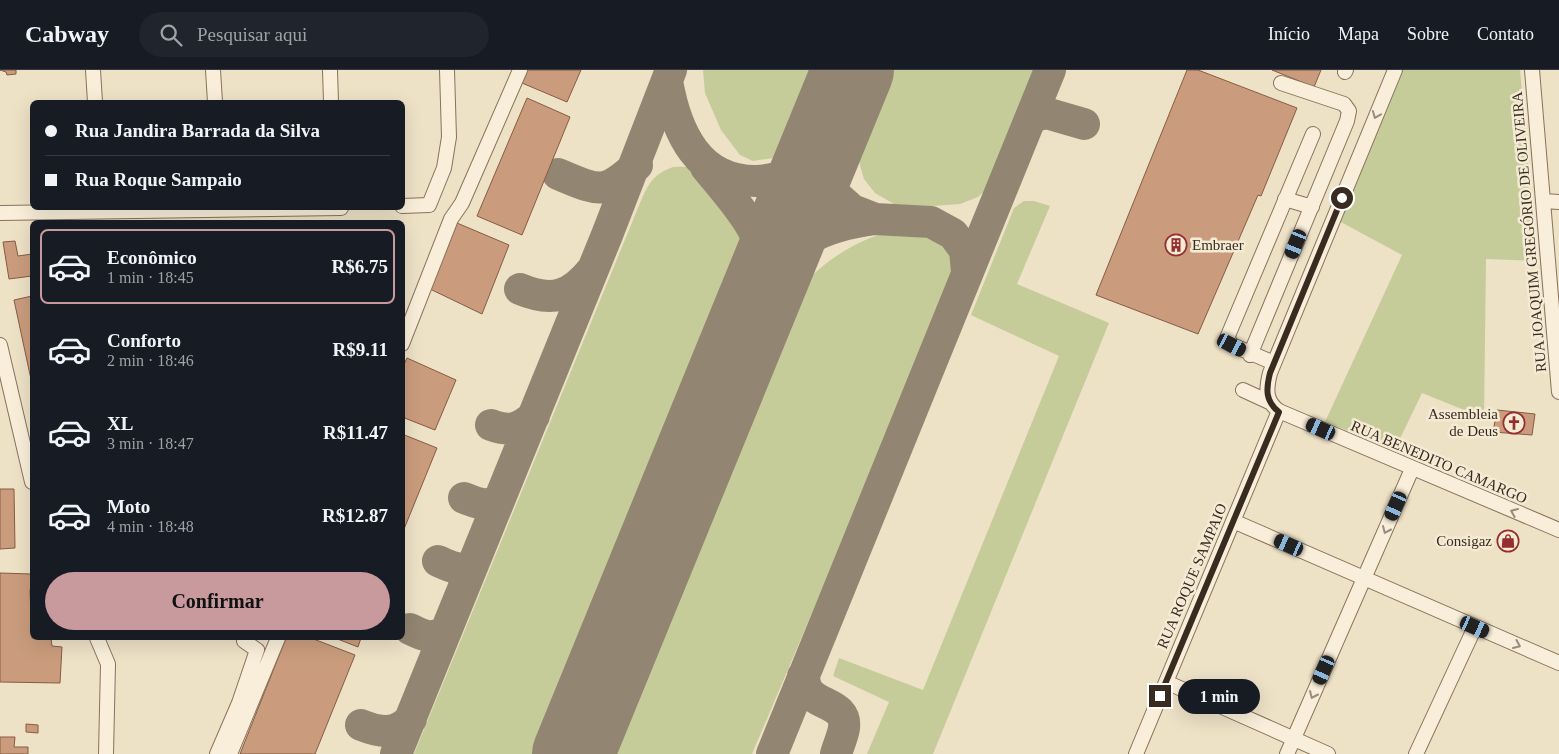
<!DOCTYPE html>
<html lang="pt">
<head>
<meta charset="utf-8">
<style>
	body { margin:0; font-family:Georgia,serif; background:#20242c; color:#f1f3f6; height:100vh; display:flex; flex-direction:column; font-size:19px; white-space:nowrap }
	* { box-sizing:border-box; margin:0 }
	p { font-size:16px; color:#9ea1a6 }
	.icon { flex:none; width:28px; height:28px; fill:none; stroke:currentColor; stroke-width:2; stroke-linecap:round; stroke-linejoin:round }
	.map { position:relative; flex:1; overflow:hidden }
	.sheet { position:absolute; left:30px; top:150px; width:375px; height:420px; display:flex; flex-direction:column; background:#171b24; border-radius:8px; box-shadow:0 5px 20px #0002 }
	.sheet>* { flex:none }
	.guide { position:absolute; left:30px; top:30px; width:375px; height:110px; border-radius:8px; box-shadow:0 5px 20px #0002; display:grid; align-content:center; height:110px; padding:0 15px; background:#171b24 }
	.end { position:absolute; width:22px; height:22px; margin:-11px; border:6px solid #382b1f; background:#fff; box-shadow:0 0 0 2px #fff }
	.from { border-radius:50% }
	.bubble { position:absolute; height:35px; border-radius:18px; background:#171b24; box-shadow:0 5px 20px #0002; font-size:16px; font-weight:800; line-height:35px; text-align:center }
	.car { position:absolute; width:15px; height:30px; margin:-15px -8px; border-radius:6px; box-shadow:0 0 4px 1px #0007; background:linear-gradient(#222 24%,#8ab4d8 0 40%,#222 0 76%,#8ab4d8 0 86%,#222 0) }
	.guide b { display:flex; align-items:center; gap:18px; height:48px; font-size:19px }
	.guide b+b { border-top:1px solid #363941 }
	.guide i { width:12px; height:12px; background:#f1f3f6 }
	ul { padding:9px 0 0; list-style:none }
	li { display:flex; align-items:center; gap:15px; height:75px; margin:0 10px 8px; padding:0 5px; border:2px solid transparent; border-radius:8px }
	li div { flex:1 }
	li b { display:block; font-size:19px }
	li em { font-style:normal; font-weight:800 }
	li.on { border-color:#c89a9d }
	li>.icon { width:45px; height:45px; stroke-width:1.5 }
	.action { display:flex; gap:10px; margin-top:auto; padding:10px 15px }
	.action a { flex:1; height:58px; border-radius:30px; background:#c89a9d; color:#111; font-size:20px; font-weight:800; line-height:58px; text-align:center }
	header { display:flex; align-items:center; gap:30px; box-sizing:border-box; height:70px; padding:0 25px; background:#171b24; border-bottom:1px solid #363941 }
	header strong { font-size:24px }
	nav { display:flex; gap:28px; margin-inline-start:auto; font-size:18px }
	.search { width:350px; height:45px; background:#20242c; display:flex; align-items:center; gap:12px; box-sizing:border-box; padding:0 18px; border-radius:28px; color:#9ea1a6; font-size:19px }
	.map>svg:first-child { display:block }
	.green { fill:#c6cb9a }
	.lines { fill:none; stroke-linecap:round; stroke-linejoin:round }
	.taxiway { stroke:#928672; stroke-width:32 }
	.runway { stroke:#928672; stroke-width:82 }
	.building { fill:#ca9c7d; stroke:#865c42 }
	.minor-casing { stroke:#88735c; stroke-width:16 }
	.minor { stroke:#f8eed9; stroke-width:14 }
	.oneway { stroke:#988c7c }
	.route { stroke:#382b1f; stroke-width:6 }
	.labels { text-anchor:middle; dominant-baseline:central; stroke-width:5; stroke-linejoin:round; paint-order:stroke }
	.street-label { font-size:15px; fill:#382b1f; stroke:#f5ebd5 }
	.poi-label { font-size:15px; fill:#382b1f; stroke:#f5ebd5; text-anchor:end }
</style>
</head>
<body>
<header>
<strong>Cabway</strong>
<div class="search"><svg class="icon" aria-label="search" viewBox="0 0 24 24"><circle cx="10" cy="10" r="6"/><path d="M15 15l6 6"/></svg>Pesquisar aqui</div>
<nav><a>Início</a><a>Mapa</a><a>Sobre</a><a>Contato</a></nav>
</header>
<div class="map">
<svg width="1559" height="684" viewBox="0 0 1559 684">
	<rect width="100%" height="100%" fill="#ede1c6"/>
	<path class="green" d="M703,0H830L804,62L793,78L773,88L753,91L740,85L721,60L705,23Z
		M887,0H1039L998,101L990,116L978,127L960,134L918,137L894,134L875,123L864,109L855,78Z
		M1402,0H1520L1536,191L1486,189L1484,348L1422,323L1395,379L1325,352L1402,185L1339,151Z
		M673,97C679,97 687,96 692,99C708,106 746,154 748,172C750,185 746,197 742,210L549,684H414L640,133C649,113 652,105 673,97Z
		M1024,131H1034L1050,136L1017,214L1109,253L933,684H867L889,632L833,606L839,588L923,620L1059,286L971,245L1014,138Z
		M904,158C935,161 957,164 958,200L752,684H609L789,235C812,195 860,166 904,158Z"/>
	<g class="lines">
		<path class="taxiway" d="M667,11C676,62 698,112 757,111C772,110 789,106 800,97C818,82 827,59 837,39L821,85L825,105L833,123L852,140L875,149L931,152L953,164L965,180L967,202
			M1031,47L1046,43L1084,54
			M706,97C722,117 752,150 759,173C764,188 763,204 763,220C794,170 818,157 875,149
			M558,104C599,121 604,126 637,95
			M520,219C553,233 571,226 593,199
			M491,355C510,362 519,359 534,346
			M464,428C478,433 488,439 500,428
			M438,491C451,497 460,502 473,495
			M410,559C424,566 432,570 446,561
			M803,606C805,611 805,617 808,621C819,636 847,634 844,658C843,666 838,676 836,684
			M361,655C381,663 395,665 411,649
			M396,684L607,165L671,0
			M772,684L1050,0"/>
		<path class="runway" d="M573,684L853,0"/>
	</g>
	<path class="building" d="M0,0H16V4L7,5L6,2Z
		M527,0H581L567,32L522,13Z
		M1187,0H1198L1297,38L1261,126L1258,125L1198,264L1096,225Z
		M1272,0H1321L1314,17Z
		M527,28L570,47L522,165L477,146Z
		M457,153L509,175L482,244L430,219Z
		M15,171L18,186L32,184V206L9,209L3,172Z
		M32,226V314L14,230Z
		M407,288L456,310L435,360L402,347V299Z
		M1497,340L1535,344L1532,365L1493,362Z
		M402,364L437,378L402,464Z
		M0,419H14L15,478L0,479Z
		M0,503L32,504L30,522L32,568H51L52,576L62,577L60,613L0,612Z
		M286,568H311L355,585L315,684H240Z
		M335,568H361L358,577Z
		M26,654L38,655V663L26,662Z
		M0,667H15L14,677H28V684H0Z"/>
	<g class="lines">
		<g class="minor-casing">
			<path id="minor" d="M93,0L95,32
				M213,0L215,32
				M330,0L331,32
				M1395,0L1270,303C1266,319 1265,331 1279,341L1559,460
				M1532,0L1559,322
				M1345,2L1346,0
				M1285,129L1312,137
				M1544,131L1559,132
				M402,136L429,135L444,98L449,67L447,0
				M0,143L341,138
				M402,274L451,149L462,133L520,0
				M0,275L32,412
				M1250,285L1347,51L1349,41L1344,34L1281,13
				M1274,293L1232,275L1227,268L1313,64
				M1243,320L1269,332
				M1233,451L1559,593
				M97,568L108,594L106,684
				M1166,612L1328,684
				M217,684L239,633L257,580L244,571
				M230,684L278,568
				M1136,684L1279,341
				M1287,684L1412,399
				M1416,684L1475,557"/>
		</g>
		<use href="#minor" class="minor"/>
	</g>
	<defs><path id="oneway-chevron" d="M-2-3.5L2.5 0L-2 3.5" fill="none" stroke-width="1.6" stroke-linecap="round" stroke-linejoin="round" transform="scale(1.25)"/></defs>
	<g class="oneway">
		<use href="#oneway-chevron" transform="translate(1376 45) rotate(112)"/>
		<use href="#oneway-chevron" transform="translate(1514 442) rotate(-157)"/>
		<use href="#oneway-chevron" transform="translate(1386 460) rotate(114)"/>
		<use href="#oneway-chevron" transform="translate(1517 575) rotate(24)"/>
		<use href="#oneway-chevron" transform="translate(1313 625) rotate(114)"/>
	</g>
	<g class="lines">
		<path class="route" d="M1160,626L1279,342C1265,331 1266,319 1270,303L1342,128"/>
	</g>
	<defs>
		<g id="building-ring" transform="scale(1.125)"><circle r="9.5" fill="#f5ebd5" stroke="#952e30" stroke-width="1.5"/><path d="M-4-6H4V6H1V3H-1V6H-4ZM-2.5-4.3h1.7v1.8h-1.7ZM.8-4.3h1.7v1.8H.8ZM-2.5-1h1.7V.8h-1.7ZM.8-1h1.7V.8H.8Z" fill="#952e30"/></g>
		<g id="church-ring" transform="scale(1.125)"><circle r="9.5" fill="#f5ebd5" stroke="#952e30" stroke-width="1.5"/><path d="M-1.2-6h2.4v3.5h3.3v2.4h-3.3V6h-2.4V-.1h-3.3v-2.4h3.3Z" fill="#952e30"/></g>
		<g id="shop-ring" transform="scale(1.125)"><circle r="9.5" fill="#f5ebd5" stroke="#952e30" stroke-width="1.5"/><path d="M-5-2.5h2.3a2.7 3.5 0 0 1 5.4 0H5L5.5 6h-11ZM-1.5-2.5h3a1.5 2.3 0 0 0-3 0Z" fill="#952e30"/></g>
	</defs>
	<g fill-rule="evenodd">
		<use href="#building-ring" x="1176" y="175"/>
		<use href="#church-ring" x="1514" y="353"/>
		<use href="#shop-ring" x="1508" y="471"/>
	</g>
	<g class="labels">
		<g class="street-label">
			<text transform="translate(1529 162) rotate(-95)">RUA JOAQUIM GREGÓRIO DE OLIVEIRA</text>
			<text transform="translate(1439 392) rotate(23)">RUA BENEDITO CAMARGO</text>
			<text transform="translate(1192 506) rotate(-67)">RUA ROQUE SAMPAIO</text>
		</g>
		<g class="poi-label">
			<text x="1192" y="175" text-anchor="start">Embraer</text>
			<text x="1498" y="344">Assembleia<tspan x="1498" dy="17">de Deus</tspan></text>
			<text x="1492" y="471">Consigaz</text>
		</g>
	</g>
</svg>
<i class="end from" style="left:1342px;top:128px"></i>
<i class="end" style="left:1160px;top:626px"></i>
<div class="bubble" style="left:1178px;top:609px;width:82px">1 min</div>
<i class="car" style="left:1296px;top:174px;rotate:202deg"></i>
<i class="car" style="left:1232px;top:275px;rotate:117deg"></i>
<i class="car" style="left:1321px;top:359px;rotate:294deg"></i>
<i class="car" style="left:1396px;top:436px;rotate:204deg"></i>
<i class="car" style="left:1289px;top:475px;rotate:294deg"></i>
<i class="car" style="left:1475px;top:557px;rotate:114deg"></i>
<i class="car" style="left:1324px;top:600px;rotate:204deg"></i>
<div class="guide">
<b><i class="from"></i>Rua Jandira Barrada da Silva</b>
<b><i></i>Rua Roque Sampaio</b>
</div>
<section class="sheet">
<ul>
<li class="on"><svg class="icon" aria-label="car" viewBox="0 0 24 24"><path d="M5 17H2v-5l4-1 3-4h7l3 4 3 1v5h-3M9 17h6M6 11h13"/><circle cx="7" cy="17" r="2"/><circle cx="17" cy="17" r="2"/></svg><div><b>Econômico</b><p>1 min · 18:45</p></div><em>R$6.75</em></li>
<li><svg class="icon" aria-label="car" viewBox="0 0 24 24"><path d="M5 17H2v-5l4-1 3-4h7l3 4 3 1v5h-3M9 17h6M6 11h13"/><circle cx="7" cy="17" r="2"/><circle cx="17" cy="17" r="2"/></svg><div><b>Conforto</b><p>2 min · 18:46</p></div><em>R$9.11</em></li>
<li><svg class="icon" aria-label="car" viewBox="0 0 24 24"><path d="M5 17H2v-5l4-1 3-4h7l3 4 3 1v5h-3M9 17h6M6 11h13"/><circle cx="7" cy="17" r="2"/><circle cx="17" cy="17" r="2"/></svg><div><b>XL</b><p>3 min · 18:47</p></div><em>R$11.47</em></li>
<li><svg class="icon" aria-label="car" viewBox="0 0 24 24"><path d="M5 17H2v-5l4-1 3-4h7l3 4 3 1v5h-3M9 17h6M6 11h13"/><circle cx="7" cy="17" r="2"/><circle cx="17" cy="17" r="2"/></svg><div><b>Moto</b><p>4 min · 18:48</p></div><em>R$12.87</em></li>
</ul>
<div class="action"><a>Confirmar</a></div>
</section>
</div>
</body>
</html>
